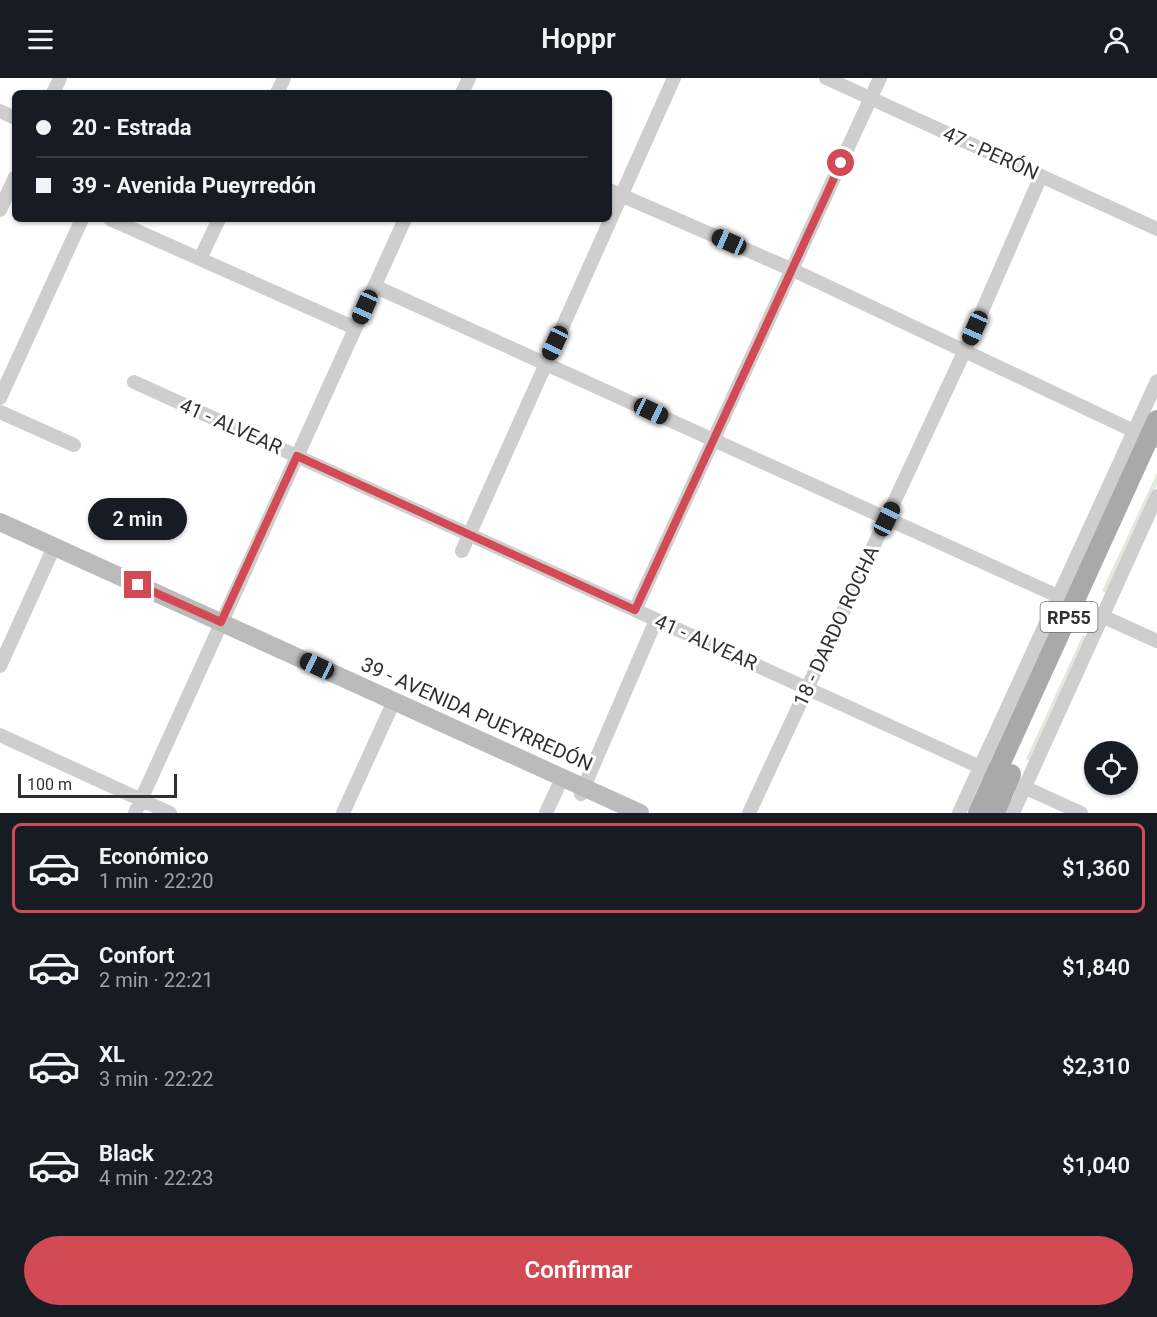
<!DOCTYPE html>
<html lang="es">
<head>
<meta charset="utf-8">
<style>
	body { margin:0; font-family:Roboto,sans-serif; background:#242831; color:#f1f3f6; height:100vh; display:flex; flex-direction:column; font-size:22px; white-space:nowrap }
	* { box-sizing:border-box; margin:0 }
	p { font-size:20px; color:#9ea1a6 }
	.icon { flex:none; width:33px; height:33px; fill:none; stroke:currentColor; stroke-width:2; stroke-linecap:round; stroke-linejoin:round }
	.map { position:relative; height:735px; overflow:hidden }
	.panel { display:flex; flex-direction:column; background:#171b24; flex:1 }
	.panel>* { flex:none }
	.guide { position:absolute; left:12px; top:12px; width:600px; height:132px; border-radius:9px; box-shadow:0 2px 4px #0004; display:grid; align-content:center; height:132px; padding:0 24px; background:#171b24 }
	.controls { position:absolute; left:1084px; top:663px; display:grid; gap:12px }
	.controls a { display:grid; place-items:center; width:54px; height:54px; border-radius:50%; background:#171b24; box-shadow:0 2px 4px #0004; font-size:30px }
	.scale { position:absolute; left:18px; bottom:15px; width:159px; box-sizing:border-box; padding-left:6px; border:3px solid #313131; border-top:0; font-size:16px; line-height:21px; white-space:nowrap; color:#313131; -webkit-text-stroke:4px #fff; paint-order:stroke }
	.end { position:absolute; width:27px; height:27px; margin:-14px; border:8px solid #d24a54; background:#fff; box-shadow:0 0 0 3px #fff }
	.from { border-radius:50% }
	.bubble { position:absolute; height:42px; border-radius:21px; background:#171b24; box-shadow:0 2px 4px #0004; font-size:20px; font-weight:600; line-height:42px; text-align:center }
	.car { position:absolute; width:18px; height:36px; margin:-18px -9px; border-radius:8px; box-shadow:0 0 4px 2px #0007; background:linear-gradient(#222 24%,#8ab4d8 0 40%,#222 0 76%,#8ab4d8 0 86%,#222 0) }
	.guide b { display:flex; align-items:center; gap:21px; height:57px; font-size:22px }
	.guide b+b { border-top:2px solid #363941 }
	.guide i { width:15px; height:15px; background:#f1f3f6 }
	ul { padding:10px 0 0; list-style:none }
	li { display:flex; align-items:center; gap:18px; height:90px; margin:0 12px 9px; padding:0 12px; border:3px solid transparent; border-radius:9px }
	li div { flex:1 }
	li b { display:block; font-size:22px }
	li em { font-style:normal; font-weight:600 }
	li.selected { border-color:#d24a54 }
	li>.icon { width:54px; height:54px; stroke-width:1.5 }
	.cta { display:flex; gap:12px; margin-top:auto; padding:12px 24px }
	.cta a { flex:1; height:69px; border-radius:36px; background:#d24a54; color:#fff; font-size:24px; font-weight:600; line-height:69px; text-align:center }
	header { display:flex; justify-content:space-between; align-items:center; height:78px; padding:0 24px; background:#171b24; font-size:27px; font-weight:600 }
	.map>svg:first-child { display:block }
	.green { fill:#e4e9de }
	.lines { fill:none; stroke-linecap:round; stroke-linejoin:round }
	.street { stroke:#cecece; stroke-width:14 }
	.secondary { stroke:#bbb; stroke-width:18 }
	.primary { stroke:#a9a9a9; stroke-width:20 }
	.route { stroke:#d24a54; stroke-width:8 }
	.labels { text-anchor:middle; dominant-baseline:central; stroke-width:6; stroke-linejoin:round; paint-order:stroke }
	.shield { fill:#fff; stroke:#6f6f6f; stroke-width:1.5 }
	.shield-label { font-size:18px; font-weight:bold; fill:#313131 }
	.street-label { font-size:20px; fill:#313131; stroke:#fff }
</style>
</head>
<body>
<header><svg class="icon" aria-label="menu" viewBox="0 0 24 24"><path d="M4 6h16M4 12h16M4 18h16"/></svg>Hoppr<svg class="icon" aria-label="person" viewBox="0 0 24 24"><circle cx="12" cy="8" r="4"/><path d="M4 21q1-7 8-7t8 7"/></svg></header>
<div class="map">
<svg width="1157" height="735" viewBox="0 0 1157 735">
	<rect width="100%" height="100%" fill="#fff"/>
	<path class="green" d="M1157,395V407L1107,515L1102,513Z
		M1083,557L1088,559L1031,683L1026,681Z"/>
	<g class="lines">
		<path class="street" d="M826,0L1157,151
			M53,15L60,0
			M277,15L284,0
			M462,15L469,0
			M0,33L15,40
			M609,112L793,192L1155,363
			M0,132L15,99
			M110,141L355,250
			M200,181L219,141
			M374,208L1157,563
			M134,304L1081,735
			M0,320L82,141
			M0,334L74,367
			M462,473L674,0
			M635,532L880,0
			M0,588L54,469
			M0,657L170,735
			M581,716L656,542
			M135,735L405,141
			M343,735L394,623
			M546,735L562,700
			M749,735L965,272L1041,98
			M959,735L1157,303
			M1013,735L1157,418"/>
		<path class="secondary" d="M0,444L640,735"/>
		<path class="primary" d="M978,735L1157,342
			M995,735L1011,696"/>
	</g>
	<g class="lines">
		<path class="route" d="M138,507L221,544L297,378L635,532L841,85"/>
	</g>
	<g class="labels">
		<rect class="shield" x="1040.5" y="524" width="57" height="30" rx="4.5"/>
		<g class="shield-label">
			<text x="1069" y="539">RP55</text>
		</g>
		<g class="street-label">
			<text transform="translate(991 75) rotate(24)">47 - PERÓN</text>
			<text transform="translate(231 348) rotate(24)">41 - ALVEAR</text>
			<text transform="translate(836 548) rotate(-65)">18 - DARDO ROCHA</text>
			<text transform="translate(706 564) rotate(24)">41 - ALVEAR</text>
			<text transform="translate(477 636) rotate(24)">39 - AVENIDA PUEYRREDÓN</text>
		</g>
	</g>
</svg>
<div class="controls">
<a><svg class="icon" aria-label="locate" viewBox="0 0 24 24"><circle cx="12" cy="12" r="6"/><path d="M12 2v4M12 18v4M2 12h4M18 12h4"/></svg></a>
</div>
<div class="scale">100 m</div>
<i class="end from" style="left:841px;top:85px"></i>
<i class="end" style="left:138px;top:507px"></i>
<div class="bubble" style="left:88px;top:420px;width:99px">2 min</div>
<i class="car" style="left:729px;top:164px;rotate:294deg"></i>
<i class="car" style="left:365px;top:229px;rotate:204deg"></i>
<i class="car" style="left:975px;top:250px;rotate:204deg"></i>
<i class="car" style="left:555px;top:265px;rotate:205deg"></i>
<i class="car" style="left:651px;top:333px;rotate:115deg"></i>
<i class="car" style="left:887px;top:441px;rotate:25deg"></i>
<i class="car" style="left:317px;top:588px;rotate:295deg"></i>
<div class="guide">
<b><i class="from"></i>20 - Estrada</b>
<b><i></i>39 - Avenida Pueyrredón</b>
</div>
</div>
<section class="panel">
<ul>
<li class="selected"><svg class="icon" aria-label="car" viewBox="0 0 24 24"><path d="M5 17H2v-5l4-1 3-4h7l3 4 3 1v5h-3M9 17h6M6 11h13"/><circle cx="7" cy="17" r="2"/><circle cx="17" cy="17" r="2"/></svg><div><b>Económico</b><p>1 min · 22:20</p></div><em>$1,360</em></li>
<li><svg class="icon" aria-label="car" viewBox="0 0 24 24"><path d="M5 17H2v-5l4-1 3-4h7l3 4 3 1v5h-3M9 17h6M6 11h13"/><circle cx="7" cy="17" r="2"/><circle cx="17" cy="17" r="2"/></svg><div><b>Confort</b><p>2 min · 22:21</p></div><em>$1,840</em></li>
<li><svg class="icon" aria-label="car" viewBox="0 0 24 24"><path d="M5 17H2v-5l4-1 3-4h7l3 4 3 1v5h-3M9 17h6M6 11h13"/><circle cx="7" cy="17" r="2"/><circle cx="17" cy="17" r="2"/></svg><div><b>XL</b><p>3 min · 22:22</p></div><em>$2,310</em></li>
<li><svg class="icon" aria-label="car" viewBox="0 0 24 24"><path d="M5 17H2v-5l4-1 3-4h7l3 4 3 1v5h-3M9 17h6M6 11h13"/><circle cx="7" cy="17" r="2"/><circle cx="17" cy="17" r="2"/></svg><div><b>Black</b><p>4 min · 22:23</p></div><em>$1,040</em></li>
</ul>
<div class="cta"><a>Confirmar</a></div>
</section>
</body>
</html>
